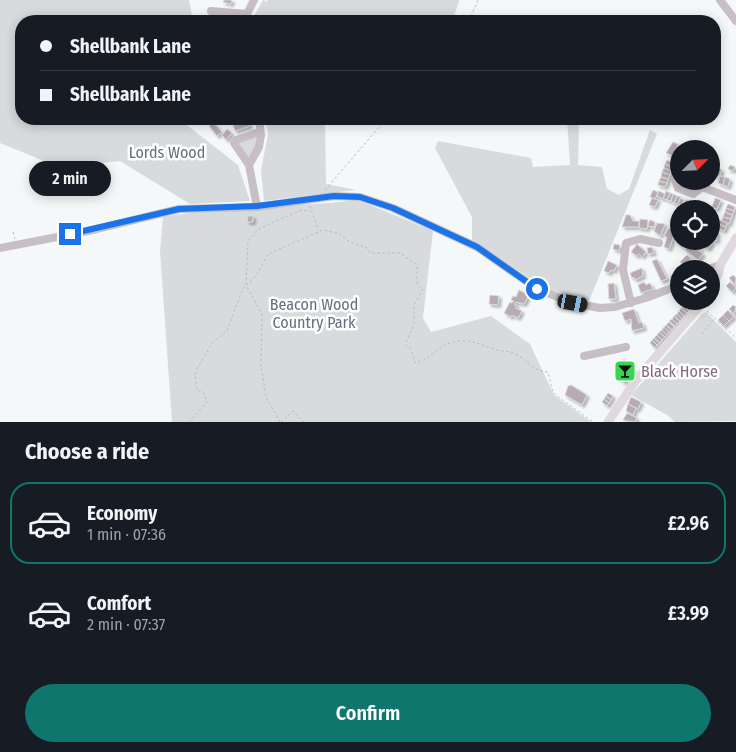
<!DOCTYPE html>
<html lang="en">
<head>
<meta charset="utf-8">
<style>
	body { margin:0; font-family:"Fira Sans Condensed",sans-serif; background:#20242c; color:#f1f3f6; height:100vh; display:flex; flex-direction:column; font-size:19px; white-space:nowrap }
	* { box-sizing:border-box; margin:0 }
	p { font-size:16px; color:#9ea1a6 }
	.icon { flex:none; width:28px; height:28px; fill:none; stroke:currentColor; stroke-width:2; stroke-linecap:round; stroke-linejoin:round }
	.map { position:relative; height:422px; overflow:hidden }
	.panel { display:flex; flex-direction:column; background:#171b24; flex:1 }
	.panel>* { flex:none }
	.top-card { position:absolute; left:15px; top:15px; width:706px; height:110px; border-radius:20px; box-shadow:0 2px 12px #0003; display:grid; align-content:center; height:110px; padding:0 25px; background:#171b24 }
	.needle { width:32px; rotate:66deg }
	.buttons { position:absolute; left:670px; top:140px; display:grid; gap:10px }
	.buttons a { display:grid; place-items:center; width:50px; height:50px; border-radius:50%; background:#171b24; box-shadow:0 2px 12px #0003; font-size:25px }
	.end { position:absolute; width:22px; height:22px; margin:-11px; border:6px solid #1a73e8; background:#fff; box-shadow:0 0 0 2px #fff }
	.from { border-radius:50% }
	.bubble { position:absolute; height:35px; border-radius:18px; background:#171b24; box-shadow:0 2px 12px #0003; font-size:16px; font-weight:600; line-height:35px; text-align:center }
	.car { position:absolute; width:15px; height:30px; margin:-15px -8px; border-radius:6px; box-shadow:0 0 4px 1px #0007; background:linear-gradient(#222 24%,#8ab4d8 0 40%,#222 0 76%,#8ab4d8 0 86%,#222 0) }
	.top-card b { display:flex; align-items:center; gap:18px; height:48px; font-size:19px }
	.top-card b+b { border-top:1px solid #363941 }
	.top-card i { width:12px; height:12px; background:#f1f3f6 }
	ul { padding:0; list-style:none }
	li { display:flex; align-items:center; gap:15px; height:82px; margin:0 10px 8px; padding:0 15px; border:2px solid transparent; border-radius:20px }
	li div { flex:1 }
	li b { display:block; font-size:19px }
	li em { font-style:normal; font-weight:600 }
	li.active { border-color:#0f766e }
	li>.icon { width:45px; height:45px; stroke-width:1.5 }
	h2 { padding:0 25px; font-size:22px; line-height:60px }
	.cta { display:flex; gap:10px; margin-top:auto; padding:10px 25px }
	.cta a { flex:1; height:58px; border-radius:30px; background:#0f766e; color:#fff; font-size:20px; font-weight:600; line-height:58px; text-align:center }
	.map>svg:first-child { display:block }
	.green { fill:#d7dbde }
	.building { fill:#b8abb4; stroke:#d8dad9; filter:url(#shadow) }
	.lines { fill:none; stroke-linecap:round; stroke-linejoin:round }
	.path { stroke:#beb8bc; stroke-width:1; stroke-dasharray:2.5 2.5; stroke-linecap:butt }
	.minor { stroke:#c7bfc4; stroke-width:8 }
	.major { stroke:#dfd8dc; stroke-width:9 }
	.route { stroke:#1a73e8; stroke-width:6 }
	.labels { text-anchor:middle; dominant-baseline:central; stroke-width:5; stroke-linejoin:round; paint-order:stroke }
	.park-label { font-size:16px; fill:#686e7c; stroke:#fff }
	.poi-label { font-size:16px; fill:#84697b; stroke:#fff; text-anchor:start }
</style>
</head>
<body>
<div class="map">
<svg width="736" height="422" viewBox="0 0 736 422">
	<defs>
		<filter id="shadow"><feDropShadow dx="2.5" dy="2.5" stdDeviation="1" flood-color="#0004"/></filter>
	</defs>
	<rect width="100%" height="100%" fill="#f5f8f8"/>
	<path class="green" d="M0,0H189L193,21H21V119H179L238,165L250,201L190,204L120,161L59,167L0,143Z
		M263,0L267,2V0H459V2L452,21H276L270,14L274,21H254V16Z
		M266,119H325L326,184L356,190L264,201L261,170L268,135Z
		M567,119H579L578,165L602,167L607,189L619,195L629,189L650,130L657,134L589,301L546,289L472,240V217L435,148L438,141L531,158L533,167L570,165Z
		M256,137L259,139L249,161L238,141Z
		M358,200L433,231L423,318L431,332L491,316L530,344L554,395L591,422H172L160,251L163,217C227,205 293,208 358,200Z
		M679,240L693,241L705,251L703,254L690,244L685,250L692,257L676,244Z
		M706,312L736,342V421L675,422L667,415L631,395L702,314Z"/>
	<path class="building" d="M224,0H232L231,4L223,2Z
		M248,119L250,126L235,131L231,119Z
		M213,122L222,132L217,136L209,126Z
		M227,129L232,133L226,140L222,135Z
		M673,142L678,144L675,152L679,153L677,158L666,153Z
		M667,160L674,163L673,167L665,164Z
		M665,164L673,167L671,171L664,168Z
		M730,165L735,167L733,171L728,169Z
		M715,167L718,168L716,176L712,174Z
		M664,168L671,171L670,175L662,172Z
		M718,168L722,170L719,177L716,176Z
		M662,172L670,175L668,179L661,177Z
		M720,176L725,177L723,185L718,183Z
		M661,177L668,179L667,183L659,181Z
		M725,177L730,179L728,187L723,185Z
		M659,181L667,183L665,187L658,185Z
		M653,190L658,192L655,199L650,197Z
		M659,191L665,194L663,199L657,196Z
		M666,191L670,193L667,200L663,198Z
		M670,193L673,194L671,201L667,200Z
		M673,194L677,196L674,203L671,201Z
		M677,196L681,197L678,204L674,203Z
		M652,198L658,200L655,207L649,205Z
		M680,198L684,200L682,206L678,204Z
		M715,198L721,200L717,209L712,207Z
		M685,200H689L687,207L683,206Z
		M689,200L693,202L690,209L687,207Z
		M698,200L702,202L699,209L695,208Z
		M693,202L697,203L695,209H690Z
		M702,202L707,204L705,209H699Z
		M728,204L735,207L734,211L726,208Z
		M726,208L734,211L732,215L725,212Z
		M725,212L732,215L731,219L723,217Z
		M626,215H630L633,221H639V227H622Z
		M248,216H253V222H247Z
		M723,217L731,219L729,224L722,221Z
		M640,219L648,220L647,229L639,228Z
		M650,220L655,222L654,227L648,226Z
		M720,220L727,223L726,227L718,224Z
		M657,223L665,224L660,236L654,231Z
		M718,224L726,227L724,231L717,228Z
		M669,228L675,232L669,249L664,247L667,237L664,236Z
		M711,229L717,232V241L711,239Z
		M695,241H711L713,242L708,249Z
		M614,244L620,245L619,251L613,249Z
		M637,244L646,252L642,257L639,254L637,256L631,252Z
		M690,244L703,254L698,260L685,250Z
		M652,247L654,253L648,254L647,248Z
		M687,255L691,258L690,260L695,263L690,269H682L685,266L680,262Z
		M657,259L667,279L661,281L652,261Z
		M608,261L617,265L614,271L611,270L609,273L604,271Z
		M642,268L643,276L635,280L634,277L632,278L630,273Z
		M678,268L679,280L673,283L670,276L677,272L675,269Z
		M733,275L736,278L735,285L729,278Z
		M644,282L646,285L650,283L653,289L641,293L638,285Z
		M730,282L736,288L732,292L726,286Z
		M614,283L616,299H609L608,284Z
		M519,290L529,295L524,304L516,302L514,304L517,306L515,308L522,311L518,318L512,315L511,317L504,313L510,302L512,303L514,301L511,300L513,296L516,297Z
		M490,295L499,296L498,305L489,304Z
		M690,301L694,305L692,308L686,303Z
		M686,303L692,308L689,311L684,306Z
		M733,305L736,307L734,314L729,309Z
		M684,306L689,311L687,313L681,308Z
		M681,308L687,313L684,316L679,311Z
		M634,309L639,323L642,322L644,328L632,331L631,319L625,321L622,313Z
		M728,310L734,317L729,321L723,315Z
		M679,311L684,316L682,319L677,314Z
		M677,314L682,319L680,321L674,316Z
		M723,315L729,321L724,326L718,320Z
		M674,316L680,321L677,324L672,319Z
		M672,319L677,324L675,326L669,321Z
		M669,322L674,327L672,330L666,325Z
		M666,325L672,330L669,332L664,327Z
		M664,327L669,332L667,335L662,330Z
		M662,330L667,335L665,337L659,332Z
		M659,332L665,337L662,340L657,335Z
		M657,335L662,340L660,343L654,338Z
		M654,338L660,343L657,345L652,340Z
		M652,340L657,345L655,348L650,343Z
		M624,359L633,369L624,383L618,378L620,373L614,369Z
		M571,385L587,395L582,405L565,395L568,386Z
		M608,393L613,396L611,400L606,396Z
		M606,396L611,400L609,403L604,399Z
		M631,397L641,402L638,409L628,404Z
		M604,399L609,403L607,406L602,402Z
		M628,404L636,408L633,415L626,411Z
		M627,413L637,418L635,422L623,420Z"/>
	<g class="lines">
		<path class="path" d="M469,21L478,0
			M325,190L386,119
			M310,206L318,230
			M13,232L15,239
			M707,311L736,338
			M702,334L714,319
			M189,422L207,402L204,393L197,390L195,376L197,369L213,342L227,331L243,288L256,276L268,254L323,230L341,234L348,241L367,248L370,253H400L417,265V284L423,290L414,305V325L406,342V346L411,349L415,363C432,360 440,342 459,341C474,340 483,346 497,350C505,352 510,350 519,356C530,363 533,371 548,372L553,393L593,422
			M280,422L266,397L261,366L262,315L246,285L248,241L258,229L301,210L310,211
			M281,422L293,411L304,422"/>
		<path class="minor" d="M720,0L736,21
			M211,11L247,14
			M247,21V14L254,0
			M259,119L261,135
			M249,165L259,147L261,135L256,133L236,140L234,143L249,165L257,207
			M679,173L675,180L678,188L693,194L702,187V181
			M702,187L736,200
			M0,248L88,231L179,209L257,207L334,196L360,197L393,208L477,247L537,289L573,303L600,308L615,307L649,297L679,285
			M708,269L720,265
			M631,303L623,270L626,243L640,239L659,243
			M584,356L626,347"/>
		<path class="major" d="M711,289L719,272L720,265L736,238
			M608,422L636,380L704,301"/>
	</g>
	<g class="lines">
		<path class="route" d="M70,234L179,209L257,206L334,196L360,197L393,208L477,247L537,289"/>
	</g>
	<defs>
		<g id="bar-square" transform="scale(1.125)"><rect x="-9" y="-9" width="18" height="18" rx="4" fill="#36d74c" stroke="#fff"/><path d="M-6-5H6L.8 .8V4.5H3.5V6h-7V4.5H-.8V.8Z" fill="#111"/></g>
	</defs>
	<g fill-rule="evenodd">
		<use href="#bar-square" x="625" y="371"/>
	</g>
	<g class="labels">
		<g class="park-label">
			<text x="167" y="152">Lords Wood</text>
			<text x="314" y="304">Beacon Wood<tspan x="314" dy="18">Country Park</tspan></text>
		</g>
		<g class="poi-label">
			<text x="641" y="371">Black Horse</text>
		</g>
	</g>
</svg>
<div class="buttons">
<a><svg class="needle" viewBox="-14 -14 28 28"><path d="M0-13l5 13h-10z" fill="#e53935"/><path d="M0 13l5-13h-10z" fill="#9ea1a6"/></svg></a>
<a><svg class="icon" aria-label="locate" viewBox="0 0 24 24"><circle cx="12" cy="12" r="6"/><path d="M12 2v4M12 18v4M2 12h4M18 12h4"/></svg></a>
<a><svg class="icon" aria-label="layers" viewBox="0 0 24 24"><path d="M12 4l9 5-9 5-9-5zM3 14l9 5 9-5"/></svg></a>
</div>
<i class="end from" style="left:537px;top:289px"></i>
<i class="end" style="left:70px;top:234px"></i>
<div class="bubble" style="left:29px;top:161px;width:82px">2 min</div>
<i class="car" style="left:573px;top:303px;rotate:101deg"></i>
<div class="top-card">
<b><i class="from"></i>Shellbank Lane</b>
<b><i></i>Shellbank Lane</b>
</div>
</div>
<section class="panel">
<h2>Choose a ride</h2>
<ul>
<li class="active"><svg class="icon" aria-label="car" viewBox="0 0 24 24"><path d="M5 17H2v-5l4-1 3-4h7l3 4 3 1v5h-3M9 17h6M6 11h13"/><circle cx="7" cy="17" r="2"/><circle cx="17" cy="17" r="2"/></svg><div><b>Economy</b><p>1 min · 07:36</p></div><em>£2.96</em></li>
<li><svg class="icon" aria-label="car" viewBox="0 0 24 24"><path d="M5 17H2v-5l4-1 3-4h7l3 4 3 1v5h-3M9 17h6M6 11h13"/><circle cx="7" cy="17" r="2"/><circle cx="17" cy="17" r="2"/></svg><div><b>Comfort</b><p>2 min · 07:37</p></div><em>£3.99</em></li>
</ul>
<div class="cta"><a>Confirm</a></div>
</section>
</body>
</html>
